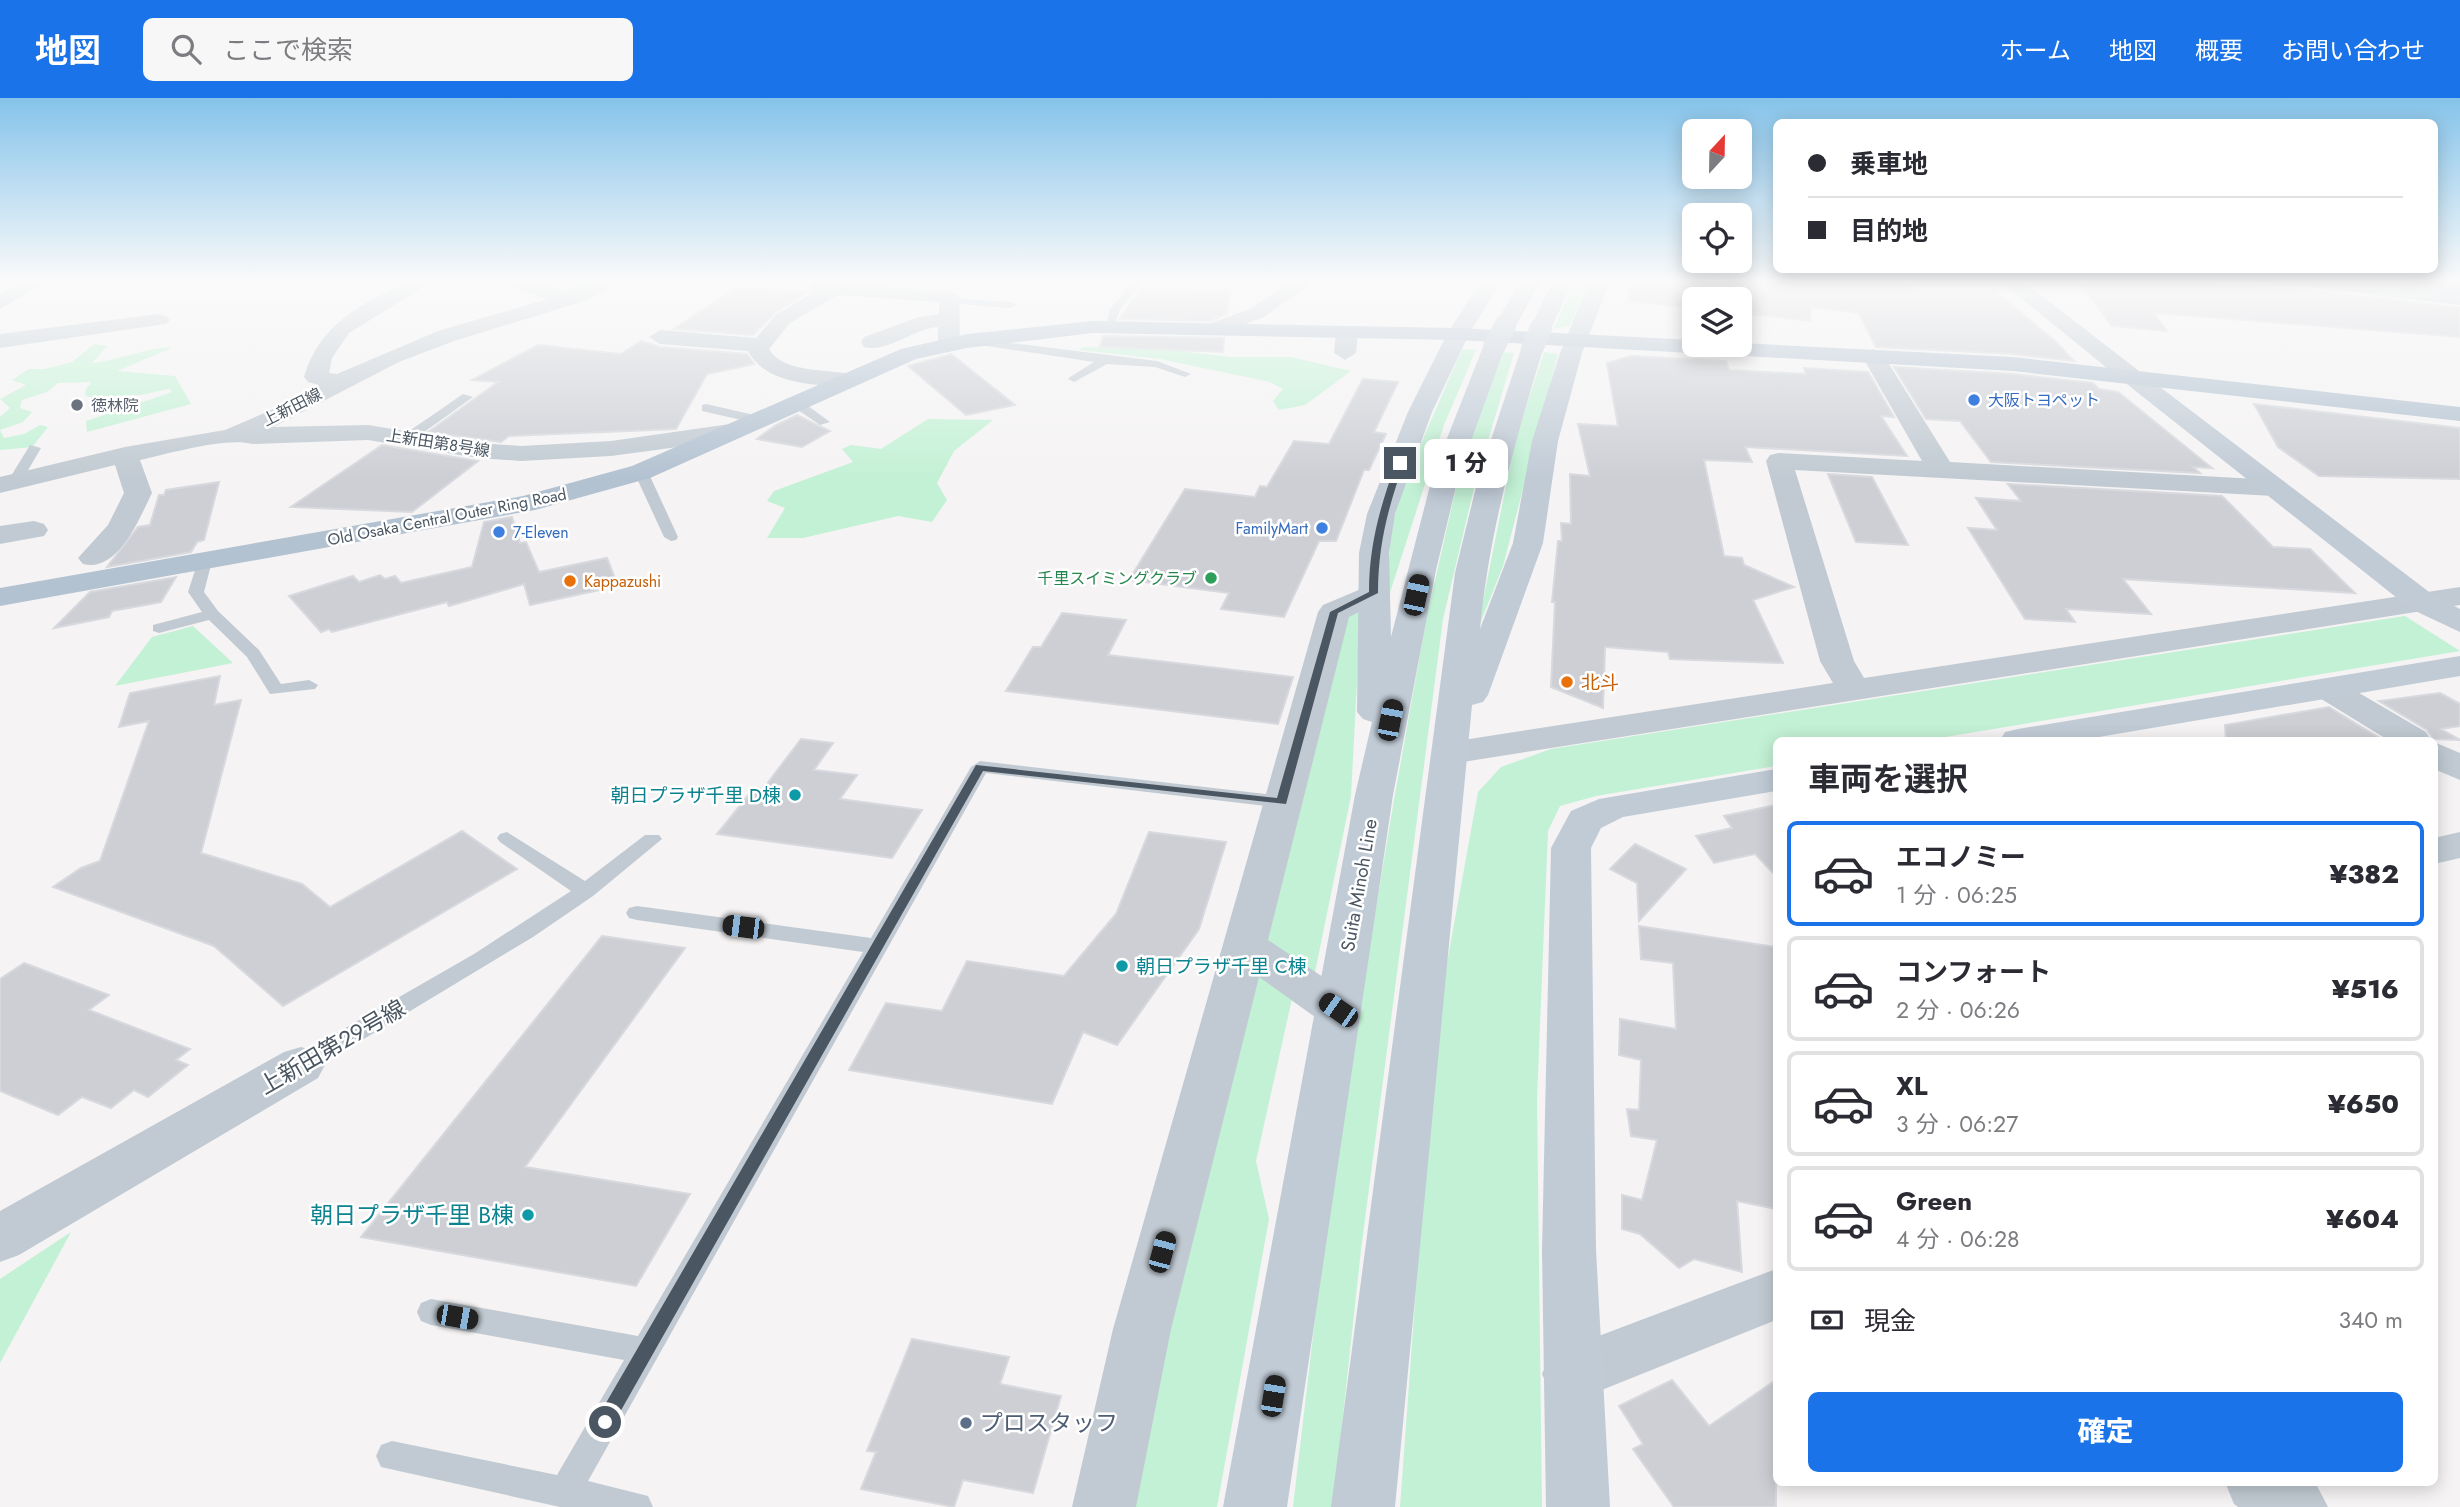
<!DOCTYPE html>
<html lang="ja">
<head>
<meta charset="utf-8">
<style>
	body { margin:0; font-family:Jost,"Noto Sans JP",sans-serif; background:#f7f7f7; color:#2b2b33; height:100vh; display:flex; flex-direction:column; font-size:26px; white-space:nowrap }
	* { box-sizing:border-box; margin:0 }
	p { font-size:23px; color:#7c7c81 }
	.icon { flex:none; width:38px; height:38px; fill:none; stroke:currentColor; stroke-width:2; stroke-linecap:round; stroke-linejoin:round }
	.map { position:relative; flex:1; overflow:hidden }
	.drawer { position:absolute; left:1773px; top:639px; width:665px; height:749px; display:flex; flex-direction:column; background:#fff; border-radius:10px; box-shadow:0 4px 18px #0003 }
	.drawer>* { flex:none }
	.top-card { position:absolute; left:1773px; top:21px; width:665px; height:154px; border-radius:10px; box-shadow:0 4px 18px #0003; display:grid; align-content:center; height:154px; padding:0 35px; background:#fff }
	.needle { width:46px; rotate:22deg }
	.controls { position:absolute; left:1682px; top:21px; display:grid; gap:14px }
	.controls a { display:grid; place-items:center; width:70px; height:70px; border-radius:10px; background:#fff; box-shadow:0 4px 18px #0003; font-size:35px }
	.end { position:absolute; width:32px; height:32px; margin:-16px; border:9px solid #4a5661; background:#fff; box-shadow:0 0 0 4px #fff }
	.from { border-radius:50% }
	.bubble { position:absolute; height:49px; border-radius:10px; background:#fff; box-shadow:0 4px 18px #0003; font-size:23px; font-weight:800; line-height:49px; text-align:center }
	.car { position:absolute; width:21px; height:42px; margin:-21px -10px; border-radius:9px; box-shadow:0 0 5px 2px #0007; background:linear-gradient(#222 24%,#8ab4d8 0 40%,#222 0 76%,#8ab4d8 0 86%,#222 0) }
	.top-card b { display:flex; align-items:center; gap:24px; height:66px; font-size:26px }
	.top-card b+b { border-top:2px solid #e1e1e2 }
	.top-card i { width:18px; height:18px; background:#2b2b33 }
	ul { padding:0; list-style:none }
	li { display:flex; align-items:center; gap:21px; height:105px; margin:0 14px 10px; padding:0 21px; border:4px solid #e1e1e2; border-radius:10px }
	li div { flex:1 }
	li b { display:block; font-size:26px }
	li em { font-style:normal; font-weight:800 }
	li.on { border-color:#1a73e8 }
	li>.icon { width:63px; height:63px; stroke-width:1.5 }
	h2 { padding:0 35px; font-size:32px; line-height:84px }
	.pay { display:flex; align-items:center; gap:18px; height:77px; padding:0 35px; font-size:26px }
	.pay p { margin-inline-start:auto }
	.button { display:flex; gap:14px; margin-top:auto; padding:14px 35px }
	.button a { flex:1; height:80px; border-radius:10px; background:#1a73e8; color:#fff; font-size:28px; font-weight:800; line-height:80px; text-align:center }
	header { display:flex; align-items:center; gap:42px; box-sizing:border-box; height:98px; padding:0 35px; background:#1a73e8; color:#fff }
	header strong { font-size:33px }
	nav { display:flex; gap:38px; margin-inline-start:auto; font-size:24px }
	.search { width:490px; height:63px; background:#f7f7f7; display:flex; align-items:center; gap:18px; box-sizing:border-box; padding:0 24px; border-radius:10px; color:#7c7c81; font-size:26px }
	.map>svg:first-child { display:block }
	.green { fill:#c3f1d5 }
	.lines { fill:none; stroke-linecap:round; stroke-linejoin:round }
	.stream { stroke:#90daee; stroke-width:6 }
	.building { fill:#cdcfd5; stroke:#d7d9de; stroke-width:2 }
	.lane { fill:#c1cad2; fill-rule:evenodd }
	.street { fill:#c1cad2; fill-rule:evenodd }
	.secondary { fill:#c1cbd6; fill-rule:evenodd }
	.primary { fill:#b3c2d1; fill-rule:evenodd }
	.rail-casing { stroke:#b5b8bd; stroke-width:4.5 }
	.rail { stroke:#fff; stroke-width:2.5; stroke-dasharray:9; stroke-linecap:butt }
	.secondary-bridge { stroke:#c1cbd6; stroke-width:22 }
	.route { fill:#4a5661 }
	.shop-dot { fill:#3f7fe0; stroke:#fff; stroke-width:2.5 }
	.worship-dot { fill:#6b7280; stroke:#fff; stroke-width:2.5 }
	.leisure-dot { fill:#2e9e5b; stroke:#fff; stroke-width:2.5 }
	.food-dot { fill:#e8710a; stroke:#fff; stroke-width:2.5 }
	.culture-dot { fill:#0f9aa8; stroke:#fff; stroke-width:2.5 }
	.service-dot { fill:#5c6f8a; stroke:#fff; stroke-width:2.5 }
	.labels { text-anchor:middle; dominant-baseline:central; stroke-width:5; stroke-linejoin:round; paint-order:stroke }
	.far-shop-label { font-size:16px; fill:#366cbe; stroke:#fff; text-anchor:start }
	.far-worship-label { font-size:16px; fill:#5b616d; stroke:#fff; text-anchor:start }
	.far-street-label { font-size:16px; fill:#4a5661; stroke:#fff }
	.far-leisure-label { font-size:16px; fill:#27864d; stroke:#fff; text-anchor:end }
	.far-food-label { font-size:16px; fill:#c56008; stroke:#fff; text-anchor:start }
	.food-label { font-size:19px; fill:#c56008; stroke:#fff; text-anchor:start }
	.culture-label { font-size:19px; fill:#0d838f; stroke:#fff; text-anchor:end }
	.street-label { font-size:19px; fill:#4a5661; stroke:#fff }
	.near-street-label { font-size:23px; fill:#4a5661; stroke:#fff }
	.near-culture-label { font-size:23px; fill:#0d838f; stroke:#fff; text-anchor:end }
	.near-service-label { font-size:23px; fill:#4e5e75; stroke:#fff; text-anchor:start }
</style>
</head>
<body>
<header>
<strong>地図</strong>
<div class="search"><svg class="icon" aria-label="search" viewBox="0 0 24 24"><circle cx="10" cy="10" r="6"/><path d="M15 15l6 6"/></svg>ここで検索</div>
<nav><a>ホーム</a><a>地図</a><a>概要</a><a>お問い合わせ</a></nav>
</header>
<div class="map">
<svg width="2460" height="1409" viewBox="0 0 2460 1409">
	<rect width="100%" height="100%" fill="#f5f3f3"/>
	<path class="green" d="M1576,183H1590L1570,228L1553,231Z
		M94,246L107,248L92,265C114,263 156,247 172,250L117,273L175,278L191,306L87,334L86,323L172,294L169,291L141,297L88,299L85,297L86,291L92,284L58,285L47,294L22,302L20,310L32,314L23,324L0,332L4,340L24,336L40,327L48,329L32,349L0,352V319L10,310L0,301L26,287L12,282L29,271H44L72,264Z
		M1084,249L1179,253L1231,259H1291L1351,273L1305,307L1279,312L1273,303L1283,291L1270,284L1160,261L1078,252Z
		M1462,251L1476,252L1444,327L1386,507L1391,430L1407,378Z
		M1502,254L1514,255L1474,390L1443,521L1361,1152L1333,1409H1293L1333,1067L1394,702L1427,518L1456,390L1493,267Z
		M1544,254L1558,256L1503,468L1477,533L1515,343Z
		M928,321L993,322L954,353L937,385L947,402L932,424L898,418L803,440H767L785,410L767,403L774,393L853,364L842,351L851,347L881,351Z
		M1361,508L1351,698L1313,884L1261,838L1345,516Z
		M2405,518L2460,553L1927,642H1776V668L1596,698L1560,708L1548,733L1537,1000L1542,1409H1400L1424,1081L1445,876L1478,694L1501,669L1551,651Z
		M193,528L233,565L115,588L152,539Z
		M1260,870L1293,896L1256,1063L1269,1121L1217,1409H1122Z
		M71,1134L0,1265V1181Z"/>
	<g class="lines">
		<path class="stream" d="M571,194L595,183"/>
	</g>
	<path class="building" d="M1630,183H1907L1912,193L1996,194L2056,244L2074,263L2013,256L1876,249L1859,216L1854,214L1811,209L1810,223L1740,215V201H1694V210L1629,203Z
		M2078,183H2182L2325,194L2460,210V239L2154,215L2167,233L2112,228Z
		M737,189L808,194L775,215L753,237L674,231Z
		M1140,191L1230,193L1227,216L1210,223L1120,221Z
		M1103,238L1224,240L1223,254L1100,249Z
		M641,243L660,249L747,256L754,266L707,276L676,331L509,338L501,344L428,334L498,284L472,282L538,247L621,256Z
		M951,256L1015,307L966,317L908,268Z
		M1631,258L1726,263L1729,272L1806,276L1804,270L1868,274L1894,319L1881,318L1907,358L1745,349L1752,364L1704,362L1724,458L1742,460L1744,467L1794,489L1753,502L1783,565L1670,561L1668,554L1605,549L1603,610L1551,589L1555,504H1552L1558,443H1562L1561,425L1571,426L1570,376L1590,378L1578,326L1618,328L1607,265Z
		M1894,269L2013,276L2093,285L2099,291L2118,294L2212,370L2193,369L2200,375L1991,364L1960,323L1926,321Z
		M1363,281L1398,284L1374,334L1386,336L1369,372H1364L1336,443H1319L1284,519L1221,511L1229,495L1129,482L1185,391L1255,399L1260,388L1267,389L1294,343L1329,346Z
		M2254,306L2460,330V381L2319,378L2278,349Z
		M797,317L830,333L802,349L757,341L776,327Z
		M382,347L478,363L412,414L291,409Z
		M1828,376L1872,379L1908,447L1856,444Z
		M219,384L204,442L197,444L191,454L107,469L138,429L150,427L159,397H164L166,392Z
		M2008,386L2222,398L2273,449L2310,451L2355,495L2123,481L2151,516L2066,511L2075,524L2025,521L1968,430L1997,432L1976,400L2021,403Z
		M512,419L520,445L526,444L539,474L607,460L618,488L530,507L524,486L449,508L447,504L332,534L329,531L321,534L289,498L353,478L359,484L380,477L385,481L395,478L401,485L472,469L484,424Z
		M176,479L161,504L112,513L109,519L54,530L90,494Z
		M1062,515L1126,522L1108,557L1293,579L1278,626L1006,593L1033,549H1041Z
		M220,578L214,607L241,602L201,755L302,786L330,809L462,733L517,771L283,908L214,848L53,789L81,770L100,763L149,623L119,629L130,595Z
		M2440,595L2460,606V628L2441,631L2460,642L2433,641L2427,632L2379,603Z
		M2329,609L2383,642H2226L2225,627Z
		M801,641L833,645L814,672L857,677L840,701L922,712L892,760L717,736L754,690L763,691Z
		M1776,707V778L1755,756L1714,765L1696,738L1732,730L1724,718Z
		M1149,734L1226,744L1199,831L1117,947L1083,934L1052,1006L849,972L886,905L942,913L967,863L1064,878L1116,816Z
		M1635,746L1686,771L1639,823L1637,785L1610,771Z
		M1639,828L1776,849V1111L1737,1103L1742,1174L1694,1161L1679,1170L1640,1136L1622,1131V1097L1642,1102L1657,1042L1631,1038L1627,1011L1639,1012L1641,962L1619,957L1620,921L1676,931L1673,865L1641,861Z
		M602,838L685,850L525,1069L690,1096L636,1188L361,1139Z
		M24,865L109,897L89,912L190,951L176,962L188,967L148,999L134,992L111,1010L82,999L58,1017L0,993V881Z
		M912,1241L1009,1259L1000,1286L1061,1298L1033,1395L963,1382L954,1409L861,1391L876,1354L867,1353Z
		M1672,1282L1709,1328L1776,1282V1409H1674L1633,1351L1643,1346L1619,1308Z"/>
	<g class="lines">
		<path class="lane" d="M1133,183H1143L1120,212L1113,231H1105L1110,211Z
			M949,200L1011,204L1016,207L1011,210L945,205V201Z
			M971,240L1157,263L1191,276L1185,279L1155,269L1107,266L1074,284L1068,281L1070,279L1094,264L967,245V241Z
			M463,296L473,299L413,342H405V336Z
			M792,302H800L830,324L820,327L792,308Z
			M706,306L763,319L765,322L759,326L702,313V307Z
			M30,347L41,350L20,386H10L8,383Z
			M636,371L648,374L678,439L676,442L671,443L664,439L634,374Z
			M205,459L212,463L204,494L218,513L259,552L281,586L309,582L318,587L315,591L270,596L247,559L209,522L159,535L153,533V527L202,514L188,494L198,463Z
			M980,663L1282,698L1292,704L1282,710L986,675L588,1383L648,1398L653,1409H560L381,1369L376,1358L381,1347L392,1343L557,1377L624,1262L431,1227L421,1223L417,1214L421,1205L431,1201L638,1238L863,854L637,822L629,820L626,815L629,810L637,808L871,840L971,669Z
			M507,734L585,783L645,737H659L662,741L593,798L533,839L309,974L301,976L293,974L289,967L293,960L474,856L571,793L500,744L497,740L500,736Z"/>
		<path class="street" d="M23,183H47L0,211V196Z
			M408,183H433L349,235L332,260L329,275L337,276L438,233L548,201L503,187L500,183H531L570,195L596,183H623L584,203L454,243L399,264L273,329L368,327L478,345L521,348L611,343L730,326L739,329L743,334L739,339L730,342L611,358L521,363L478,360L368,342L252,346C226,339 168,356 140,362L152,395C139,421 118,475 83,466L78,460L108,427L124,395L115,367L0,395V379L125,349L225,332L283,307L319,287L308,284L304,279C320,225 361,207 408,183Z
			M858,183L855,186L956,195L959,199L960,246L949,253L941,251L938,246V229C914,230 889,255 864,249L861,244L864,239L919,219L939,216V204L838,197L790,225L769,251C783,276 833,271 856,277L860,282L856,287L848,289C814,287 765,286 748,253L660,246L649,239L660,232L756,240L776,217L814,194L810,190L813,186Z
			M1291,183H1314L1264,219L1219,236L1208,230L1211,225L1250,211Z
			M2000,183H2023L2139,273L2143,278L2139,283H2123Z
			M2299,183H2361L2460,195V207L2309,189Z
			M159,216L166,218L170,222L166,226L0,250V236Z
			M1347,228L1358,234L1356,255L1345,262L1334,255L1336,234Z
			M1873,251L1884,258L1950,364L2274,382L2284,384L2288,390L2284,396L2274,398L1795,372L1854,563L1864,580L2460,489V507L1450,666L1437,663L1432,655L1437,647L1450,644L1833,585L1820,563L1766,363L1770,357L1779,355L1922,363L1862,258Z
			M34,423L44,426L48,432L44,438L0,446V428Z
			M1373,486L1384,488L1388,495L1384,502L1349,519L1268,842L1354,900L1361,912L1354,924L1338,929L1322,924L1259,879L1171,1231L1136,1409H1072L1113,1231L1318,514L1323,507Z
			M2330,582L2342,585L2426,634L2431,642H2388L2318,599L2313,592L2318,585Z
			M2434,644L2460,655V682L2434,671Z
			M2460,734V760L2434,766V740Z
			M301,949L318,954L325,967L318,980L19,1157L0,1164V1113L284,954Z
			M1776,1171V1222L1572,1304L1551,1296L1542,1276L1551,1256Z
			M2225,1384H2315L2328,1409H2238L2234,1406Z"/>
		<path class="secondary" d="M1481,183H1501L1469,236L1432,314L1395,416L1389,455L1391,539L1433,376L1483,249L1486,244H1502L1505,249L1459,376L1436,472L1393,697L1287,1409H1223L1355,697L1372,624L1363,621L1357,614L1359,455L1367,416L1408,314L1447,236Z
			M1521,183H1541L1513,233H1497L1494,228Z
			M1553,183H1573L1549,235H1533L1530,230Z
			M1590,183H1610L1582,255L1558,343L1543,445L1488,597L1483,604L1472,607L1395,1409H1331L1455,475L1478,381L1521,251L1532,244L1540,246L1543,251C1515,344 1489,434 1480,531L1513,445L1532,343L1560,255Z
			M2131,271L2139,273L2433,497L2460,511V534L2411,511L2123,283L2119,278L2123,273Z
			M2460,558V578L2081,642H2000L2005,634L2018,631Z
			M1776,671V693L1623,719L1601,730L1591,750L1596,1152L1610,1409H1546L1542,1152L1551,750L1571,713L1599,701Z"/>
		<path class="primary" d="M2364,183L2460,186V198L2374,189Z
			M1093,223L1458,230L1694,242V247L1740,245L2013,259L2460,309V323L2013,273L1458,242L1093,235L967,250L916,261L650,380L535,412L0,508V490L523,398L632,368L901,251L967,236Z"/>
		<g class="rail-casing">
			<path id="rail" d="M2444,183L2460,185"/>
		</g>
		<use href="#rail" class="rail"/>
		<path class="secondary-bridge" d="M1494,249L1505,228
			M1532,251L1541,230"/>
	</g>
	<linearGradient id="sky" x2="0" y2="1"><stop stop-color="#85c3ea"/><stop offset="0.48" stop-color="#fafafa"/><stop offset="1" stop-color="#fafafa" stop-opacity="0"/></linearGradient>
	<rect width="2460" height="380" fill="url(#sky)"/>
	<path class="route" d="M1400,363L1404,365C1388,409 1378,448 1378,495L1338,515L1286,706L983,673L611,1330L605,1332L599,1330L596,1324L599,1317L976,667L1277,700L1330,514L1369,494C1369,447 1380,409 1396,365Z"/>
	<g class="shop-dot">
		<circle cx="1974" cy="302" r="7"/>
		<circle cx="1322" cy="430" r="7"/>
		<circle cx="499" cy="434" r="7"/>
	</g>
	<circle class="worship-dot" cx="77" cy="307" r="7"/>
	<circle class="leisure-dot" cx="1211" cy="480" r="7"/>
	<g class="food-dot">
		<circle cx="570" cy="483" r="7"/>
		<circle cx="1567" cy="584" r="7"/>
	</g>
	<g class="culture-dot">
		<circle cx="795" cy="697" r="7"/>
		<circle cx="1122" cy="868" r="7"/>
		<circle cx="528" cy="1117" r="7"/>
	</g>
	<circle class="service-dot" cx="966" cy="1325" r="7"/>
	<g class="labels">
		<g class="far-shop-label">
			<text x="1988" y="302">大阪トヨペット</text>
			<text x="1308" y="430" text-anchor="end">FamilyMart</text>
			<text x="513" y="434">7-Eleven</text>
		</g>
		<g class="far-worship-label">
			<text x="91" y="307">徳林院</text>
		</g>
		<g class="far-street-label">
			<text transform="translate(292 309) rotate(-27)">上新田線</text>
			<text transform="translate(438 345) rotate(9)">上新田第8号線</text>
			<text transform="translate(447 419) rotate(-11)">Old Osaka Central Outer Ring Road</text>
		</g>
		<g class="far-leisure-label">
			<text x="1197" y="480">千里スイミングクラブ</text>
		</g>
		<g class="far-food-label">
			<text x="584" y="483">Kappazushi</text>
		</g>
		<g class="food-label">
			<text x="1581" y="584">北斗</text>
		</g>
		<g class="culture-label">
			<text x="781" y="697">朝日プラザ千里 D棟</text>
			<text x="1136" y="868" text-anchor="start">朝日プラザ千里 C棟</text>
		</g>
		<g class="street-label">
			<text transform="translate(1359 787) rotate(-80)">Suita Minoh Line</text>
		</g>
		<g class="near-street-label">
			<text transform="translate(332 949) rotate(-30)">上新田第29号線</text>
		</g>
		<g class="near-culture-label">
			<text x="514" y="1117">朝日プラザ千里 B棟</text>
		</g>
		<g class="near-service-label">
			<text x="980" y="1325">プロスタッフ</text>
		</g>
	</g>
</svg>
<div class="controls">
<a><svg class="needle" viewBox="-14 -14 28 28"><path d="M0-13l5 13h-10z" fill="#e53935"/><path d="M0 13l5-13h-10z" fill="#7c7c81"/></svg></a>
<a><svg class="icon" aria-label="locate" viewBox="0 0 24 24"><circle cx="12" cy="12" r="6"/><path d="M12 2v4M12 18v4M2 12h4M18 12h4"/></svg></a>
<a><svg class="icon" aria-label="layers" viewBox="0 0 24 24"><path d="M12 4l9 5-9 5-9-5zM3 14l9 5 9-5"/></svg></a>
</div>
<i class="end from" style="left:605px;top:1324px"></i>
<i class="end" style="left:1400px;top:365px"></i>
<div class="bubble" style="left:1424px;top:341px;width:84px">1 分</div>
<i class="car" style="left:1416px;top:497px;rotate:12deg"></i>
<i class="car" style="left:1390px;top:622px;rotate:11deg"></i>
<i class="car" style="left:743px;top:829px;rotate:277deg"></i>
<i class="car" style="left:1338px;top:912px;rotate:305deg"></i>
<i class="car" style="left:1162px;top:1154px;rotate:15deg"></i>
<i class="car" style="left:457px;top:1219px;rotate:100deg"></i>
<i class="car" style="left:1273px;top:1298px;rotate:9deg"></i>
<div class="top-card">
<b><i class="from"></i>乗車地</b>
<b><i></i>目的地</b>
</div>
<section class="drawer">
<h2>車両を選択</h2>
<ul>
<li class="on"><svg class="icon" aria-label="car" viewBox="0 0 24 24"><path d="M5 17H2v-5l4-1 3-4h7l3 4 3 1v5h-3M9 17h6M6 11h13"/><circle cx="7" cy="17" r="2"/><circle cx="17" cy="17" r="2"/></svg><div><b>エコノミー</b><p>1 分 · 06:25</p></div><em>¥382</em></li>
<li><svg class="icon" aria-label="car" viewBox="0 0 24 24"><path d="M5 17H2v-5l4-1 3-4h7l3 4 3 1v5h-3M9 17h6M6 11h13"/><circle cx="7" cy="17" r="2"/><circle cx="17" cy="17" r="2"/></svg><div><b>コンフォート</b><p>2 分 · 06:26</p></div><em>¥516</em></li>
<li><svg class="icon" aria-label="car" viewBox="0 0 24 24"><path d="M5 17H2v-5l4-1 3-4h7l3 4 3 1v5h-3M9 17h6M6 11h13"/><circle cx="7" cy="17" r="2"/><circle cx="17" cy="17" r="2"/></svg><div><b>XL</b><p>3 分 · 06:27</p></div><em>¥650</em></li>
<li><svg class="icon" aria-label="car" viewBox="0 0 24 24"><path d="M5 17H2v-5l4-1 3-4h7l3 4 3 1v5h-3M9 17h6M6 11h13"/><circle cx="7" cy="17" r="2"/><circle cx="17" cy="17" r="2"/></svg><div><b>Green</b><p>4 分 · 06:28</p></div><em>¥604</em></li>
</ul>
<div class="pay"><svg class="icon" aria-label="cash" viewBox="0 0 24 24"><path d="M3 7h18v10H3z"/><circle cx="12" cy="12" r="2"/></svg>現金<p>340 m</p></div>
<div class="button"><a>確定</a></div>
</section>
</div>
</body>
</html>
